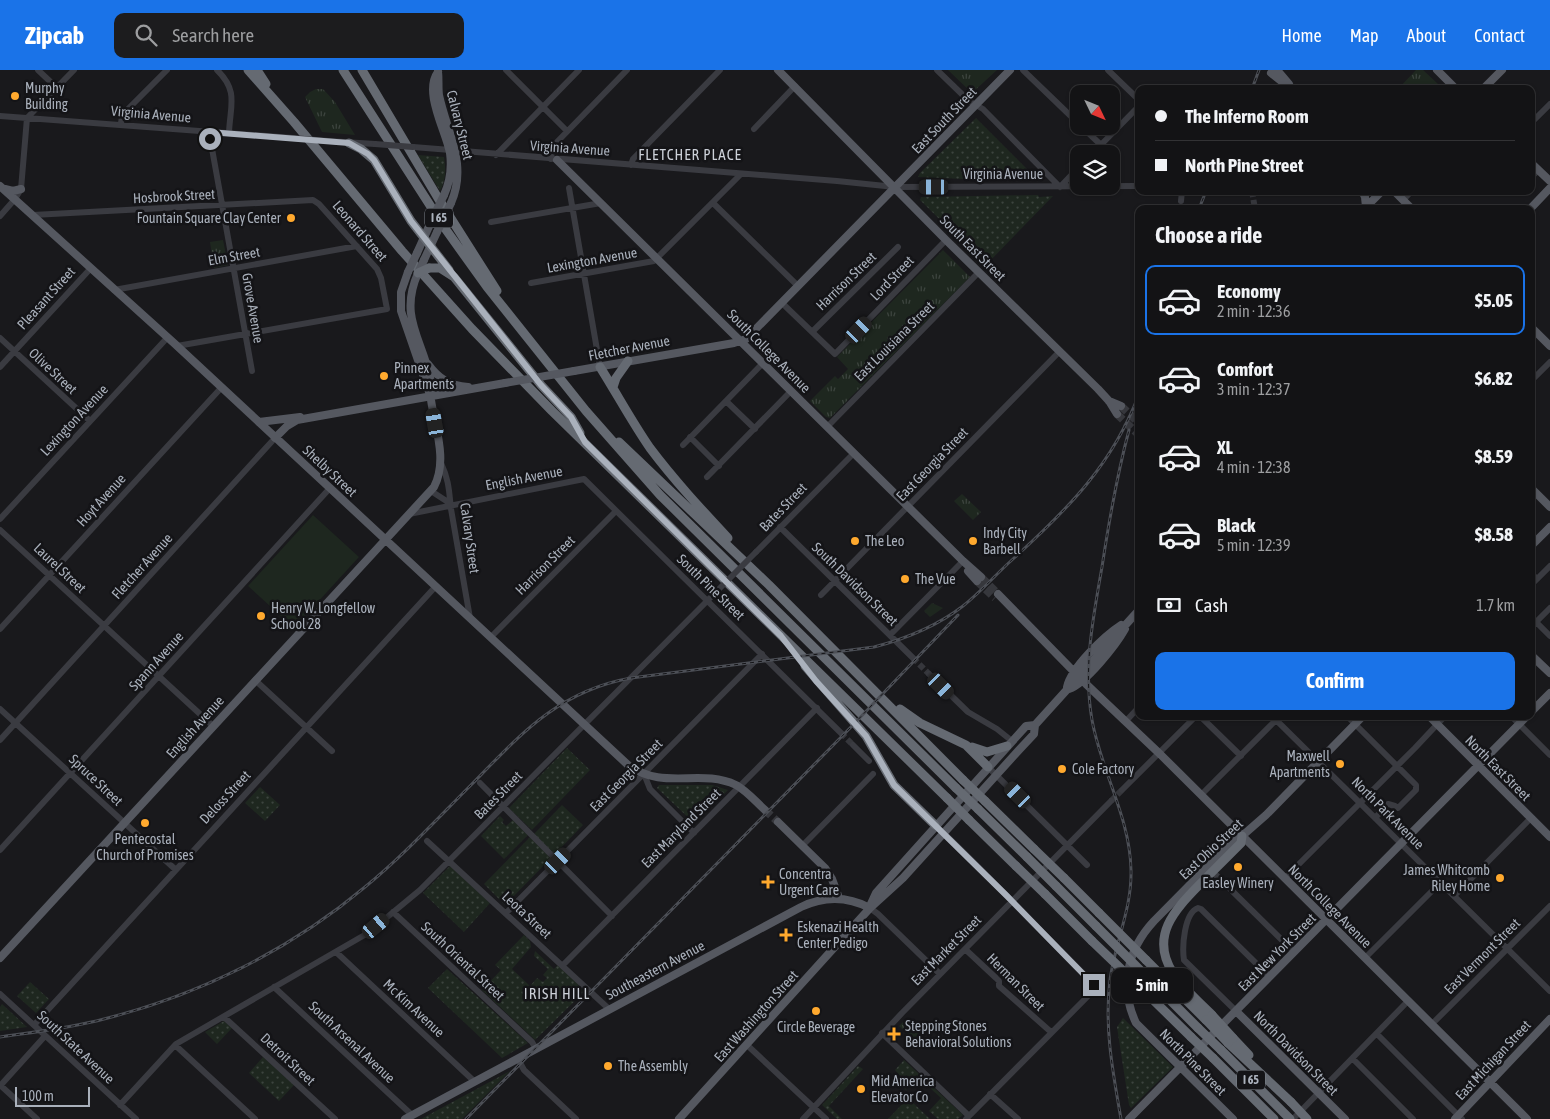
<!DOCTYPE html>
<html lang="en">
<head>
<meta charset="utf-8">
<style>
	body { margin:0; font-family:"Asap Condensed",sans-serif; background:#1c1c1e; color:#f1f3f6; height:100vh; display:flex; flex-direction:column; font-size:19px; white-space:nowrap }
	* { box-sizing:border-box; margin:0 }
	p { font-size:16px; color:#9d9ea0 }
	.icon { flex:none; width:28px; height:28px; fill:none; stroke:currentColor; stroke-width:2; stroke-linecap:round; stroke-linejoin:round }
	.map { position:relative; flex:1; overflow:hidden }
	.sheet { position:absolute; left:1135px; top:135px; width:400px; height:515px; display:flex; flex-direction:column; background:#131315; border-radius:10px; box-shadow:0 1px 4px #0004,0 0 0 1px #323234 }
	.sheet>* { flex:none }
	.guide { position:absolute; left:1135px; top:15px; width:400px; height:110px; border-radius:10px; box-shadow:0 1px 4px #0004,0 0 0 1px #323234; display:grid; align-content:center; height:110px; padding:0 20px; background:#131315 }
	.needle { width:32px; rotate:133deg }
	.controls { position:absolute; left:1070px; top:15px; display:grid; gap:10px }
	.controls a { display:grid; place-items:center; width:50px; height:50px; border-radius:10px; background:#131315; box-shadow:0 1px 4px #0004,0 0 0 1px #323234; font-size:25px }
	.scale { position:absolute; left:15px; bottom:12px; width:75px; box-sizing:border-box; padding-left:5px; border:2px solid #aab1bc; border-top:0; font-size:14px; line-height:18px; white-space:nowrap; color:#aab1bc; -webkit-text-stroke:4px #141417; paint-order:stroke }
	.end { position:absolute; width:22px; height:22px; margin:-11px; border:6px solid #aab1bc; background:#111; box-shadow:0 0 0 2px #111 }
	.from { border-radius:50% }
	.bubble { position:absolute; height:35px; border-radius:10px; background:#131315; box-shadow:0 1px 4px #0004,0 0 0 1px #323234; font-size:16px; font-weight:700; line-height:35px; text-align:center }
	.car { position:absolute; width:15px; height:30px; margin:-15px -8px; border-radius:6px; box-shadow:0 0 4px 1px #0007; background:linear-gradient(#222 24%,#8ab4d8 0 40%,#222 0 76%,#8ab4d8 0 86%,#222 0) }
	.guide b { display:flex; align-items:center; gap:18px; height:48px; font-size:19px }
	.guide b+b { border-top:1px solid #323234 }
	.guide i { width:12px; height:12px; background:#f1f3f6 }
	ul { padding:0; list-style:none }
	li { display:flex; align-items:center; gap:15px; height:70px; margin:0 10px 8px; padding:0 10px; border:2px solid transparent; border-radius:10px }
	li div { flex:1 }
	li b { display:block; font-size:19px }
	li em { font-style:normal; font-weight:700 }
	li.active { border-color:#1a73e8 }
	li>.icon { width:45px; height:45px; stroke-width:1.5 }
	h2 { padding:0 20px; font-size:22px; line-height:60px }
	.pay { display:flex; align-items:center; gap:12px; height:55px; padding:0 20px; font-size:19px }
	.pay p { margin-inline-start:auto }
	.button { display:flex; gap:10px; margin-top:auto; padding:10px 20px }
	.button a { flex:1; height:58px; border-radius:10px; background:#1a73e8; color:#fff; font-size:20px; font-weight:700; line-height:58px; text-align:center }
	header { display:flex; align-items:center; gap:30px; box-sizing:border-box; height:70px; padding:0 25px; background:#1a73e8; color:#fff }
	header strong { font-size:24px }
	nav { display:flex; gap:28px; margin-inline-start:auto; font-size:18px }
	.search { width:350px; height:45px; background:#1c1c1e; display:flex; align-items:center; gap:12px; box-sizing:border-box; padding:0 18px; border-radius:10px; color:#9d9ea0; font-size:19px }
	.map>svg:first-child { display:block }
	.grass { fill:url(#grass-dots) }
	.park { fill:url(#park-tufts) }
	.pitch { fill:#1e271f }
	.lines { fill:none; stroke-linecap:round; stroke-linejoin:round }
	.minor-tunnel { stroke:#36373c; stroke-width:6; stroke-dasharray:6 3; stroke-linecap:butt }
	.major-tunnel { stroke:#36373c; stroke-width:8; stroke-dasharray:8 4; stroke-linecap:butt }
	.minor { stroke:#3a3b41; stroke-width:6 }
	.major { stroke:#555860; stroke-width:8 }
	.highway { stroke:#656a72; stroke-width:9 }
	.rail-casing { stroke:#4c4f56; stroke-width:3 }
	.rail { stroke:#141417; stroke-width:1; stroke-dasharray:4; stroke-linecap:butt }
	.minor-bridge { stroke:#3a3b41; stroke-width:6 }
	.major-bridge { stroke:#555860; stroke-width:8 }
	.highway-bridge { stroke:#656a72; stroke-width:9 }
	.route { stroke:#aab1bc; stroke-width:6 }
	.poi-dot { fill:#ffa92e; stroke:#141417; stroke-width:2 }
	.labels { text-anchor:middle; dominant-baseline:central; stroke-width:5; stroke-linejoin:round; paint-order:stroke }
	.shield { fill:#141417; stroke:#7d828a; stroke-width:1 }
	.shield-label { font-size:12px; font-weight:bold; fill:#aab1bc }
	.poi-label { font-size:14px; fill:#aab1bc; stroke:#141417; text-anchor:start }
	.street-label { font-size:14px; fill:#aab1bc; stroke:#141417 }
	.neighbourhood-label { font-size:15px; letter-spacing:1px; fill:#ccd0d8; stroke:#141417 }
</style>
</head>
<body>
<header>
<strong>Zipcab</strong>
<div class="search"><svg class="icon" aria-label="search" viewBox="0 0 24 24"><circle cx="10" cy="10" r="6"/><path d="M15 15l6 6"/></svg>Search here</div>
<nav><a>Home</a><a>Map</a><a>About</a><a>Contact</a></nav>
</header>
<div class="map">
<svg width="1550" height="1049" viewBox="0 0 1550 1049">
	<defs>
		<pattern id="grass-dots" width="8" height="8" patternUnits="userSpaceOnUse" patternTransform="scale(1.25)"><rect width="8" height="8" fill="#1e271f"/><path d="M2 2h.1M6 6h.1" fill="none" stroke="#3c443e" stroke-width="1.8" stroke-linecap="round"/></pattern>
		<pattern id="park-tufts" width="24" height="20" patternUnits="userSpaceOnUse" patternTransform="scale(1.25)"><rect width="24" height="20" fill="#1e271f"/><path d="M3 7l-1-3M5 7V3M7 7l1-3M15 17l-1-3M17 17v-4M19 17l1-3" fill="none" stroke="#3c443e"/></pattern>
	</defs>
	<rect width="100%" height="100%" fill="#19191c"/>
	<path class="grass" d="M976,48L1035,107L1033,109L987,110L918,107L920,103Z
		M418,85L444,87C446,99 446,111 440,121Z
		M1038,125L1039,127L1053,126L986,195L920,130L921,127Z
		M567,678L590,700L532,760L509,738Z
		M659,715H712L728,720L696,753H694L657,718Z
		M260,717L280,735L265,751L245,733Z
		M562,735L583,755L555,784L534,764Z
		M500,746L504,750L502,752L506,756L513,750L528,765L504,789L481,766Z
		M530,767L551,788L505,835L484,814Z
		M450,796L490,833L464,862L423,823Z
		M524,865L530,871L531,877L512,899L530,916L537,908L543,912L547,908L543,905L548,899L534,886L535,881L554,899L558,895L585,921L535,970L482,920L501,900L495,895Z
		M447,899L528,973L502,988L428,918Z
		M30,912L49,929L36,943L17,926Z
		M2,934L27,957L0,961V937Z
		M1123,948L1173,997L1131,1038L1129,1035L1117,957Z
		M224,951L232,958L217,974L205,962Z
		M263,987L294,1015L279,1031L249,1003Z
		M904,990L963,1045L958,1049H938L929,1041L941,1028L916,1005L905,1017L907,1021L897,1011L901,1007L895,1000Z
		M858,996L863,999L829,1036L842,1049H837L822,1035Z
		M510,1001L462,1049H421Z
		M906,1030L911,1031L930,1049H888Z"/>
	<path class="park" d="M948,0H997L972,23Z
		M1416,0H1423L1438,14L1433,19H1398Z
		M316,19H323L335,32L355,65L322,62L305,27L310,22Z
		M223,170L228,195L214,198L210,172Z
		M943,180L970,207L830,348L826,347L810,331L835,306L838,309L848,299L837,287Z
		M962,424L981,442L973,450L954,431Z
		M932,533L943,538L930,547L924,541Z
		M905,950L920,964L914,970L899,956Z"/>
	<path class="pitch" d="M313,445L359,487L294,558L248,516Z"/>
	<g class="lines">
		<path class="minor-tunnel" d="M1252,121L1255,139
			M913,588L929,604
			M841,663L853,675
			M1111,731L1122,720"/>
		<path class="major-tunnel" d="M1121,336L1139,353
			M1117,344L1139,365
			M981,507L998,524
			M977,511L995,528
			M765,740L778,752"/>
		<path class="minor" d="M38,0L56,17
			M217,0C239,21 230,36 229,63
			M506,0L567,61
			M937,0L969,31L983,39L1060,117
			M1023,0L1079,54
			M1108,0L1139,30
			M0,46L293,68
			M1531,53L1550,34
			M121,54L122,45L167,0
			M1081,56L1101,75
			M754,59L795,16
			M209,62L252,301
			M328,71L375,74
			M413,77L837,111L895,117L1139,116
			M1092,84L1139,36
			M496,85L579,0
			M551,89L552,79L556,73L627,0
			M631,95L633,89L720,0
			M1531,107L1539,100
			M1060,117L1079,97
			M569,118L600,297
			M1403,130L1412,121
			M1181,131L1182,121
			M713,133L798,216
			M33,145L313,130L319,134L377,199L381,208L387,239L177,276
			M0,146L15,129L21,119L27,48L74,0
			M491,152L601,133
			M531,213L654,191L741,104
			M114,220L357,176
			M782,233L835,284L946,170
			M812,262L898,177
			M0,268L90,351
			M0,297L91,198
			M1531,311L1550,292
			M726,331L755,359
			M827,357L979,202
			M690,367L719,396
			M683,375L763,293
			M441,393C449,410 449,421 451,439L470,548
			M707,407L791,321
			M431,421L451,434
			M409,444L584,409L841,663
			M0,449L167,268
			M780,457L913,588
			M0,460L213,656
			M756,482L854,383
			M1531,503L1537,509
			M1531,515L1550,496
			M821,525L1060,281
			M1531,547L1550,566
			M1531,557L1550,538
			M0,559L221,318
			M890,565L963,491
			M491,567L616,441
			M929,604L968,642L997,659L1012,671
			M255,610L332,681
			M0,639L176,800
			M1200,646L1241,686
			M1272,646L1550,921
			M1347,646L1416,715V720L1398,738L1395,736L1388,734L1375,748
			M1511,646L1550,685
			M1126,651L1139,637
			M0,670L275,368
			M853,675L869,691
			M988,697L1087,795
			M644,704L650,719L694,763
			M480,713L612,846
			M1122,720L1196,646
			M1201,725L1280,646
			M935,755C990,806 1039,861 1093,913L1094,917L1093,921L966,1049
			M427,771L609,939
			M803,775L873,704
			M0,780L330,418
			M1216,805L1294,882
			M1285,808L1415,678L1445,646
			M1454,826L1531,748
			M870,838L878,844L940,904
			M393,842L532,972L536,979
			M506,843L762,584
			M965,879L996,908L999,911V916L1051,962
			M336,882L475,1012
			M1365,888L1440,813
			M563,895L817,638
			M274,917L412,1045
			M0,924L136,1049
			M1236,941L1184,890C1182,877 1184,843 1198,838L1201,839L1270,907
			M224,947L335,1049
			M1432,954L1550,836
			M34,955L436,516
			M882,963L969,1046
			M1377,964L1462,1049
			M175,975L255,1049
			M747,975L826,1049
			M518,989L524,1000L576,1049
			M1353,989L1413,1049
			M0,1015L37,1049
			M0,1016L45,966
			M990,1024L1018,1049
			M120,1035L176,974L368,863L420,820L716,522
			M803,1049L902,943L1111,731
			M1293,1049L1408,931"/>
		<path class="major" d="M778,0L946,170L1098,319L1109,331L1117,344
			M1277,0L1289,14
			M1437,0L1456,19
			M438,1C439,10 438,17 439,25C447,63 468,94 451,133
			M438,2C423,22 446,61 450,83C452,98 450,112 444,125
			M1271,3L1291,19
			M1483,19L1502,0
			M557,90L963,491L981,507
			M1531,93L1550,111
			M0,116L175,274L628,695C664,721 700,698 736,715C747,721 756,732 765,740
			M5,119L13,121L21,119
			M1362,121L1365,127L1366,137
			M1394,121L1412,139
			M1364,139L1382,121
			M1530,139L1550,118
			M417,183L431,152
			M424,190L437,162
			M408,202L401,222V241L430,325
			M1531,257L1550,276
			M428,294C439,309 449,315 468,317
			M574,301L734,273L746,269L1010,0
			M1109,331L1121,336
			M259,352L300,347
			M275,368L287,356L297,350L505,313
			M1531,418L1550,437
			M1531,476L1550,457
			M968,501L977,511
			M998,524L1086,614L1161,685L1527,1049
			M1531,585L1550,603
			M1067,617C1071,598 1104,566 1121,555
			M1069,619C1086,613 1116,575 1125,559
			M1531,642L1550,623
			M1429,646L1550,767
			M778,752L825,798L832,809L839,828
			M870,836L876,823L1026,656L1035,655
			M0,888L434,417C448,390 435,358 431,330C430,323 432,315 430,307C421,267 399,246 418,203
			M1236,941L1345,1049
			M405,1049L801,837C824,826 847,826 870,838
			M679,1049L870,838L903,808L1019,680L1034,664L1035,655L1139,540
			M1129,1049L1527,646
			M1233,1049L1136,953C1119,917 1127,880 1154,851L1236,768L1242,766L1266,745L1363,646
			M1455,1049L1550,949"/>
		<path class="highway" d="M248,0L294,52L402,181L472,259L552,341L947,728
			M257,0L266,14
			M343,0L444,157L487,217L586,341L660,425L956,718
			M362,0L438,128L497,221
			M349,73L361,79L374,90L411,151L449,200
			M429,198H440L454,207L541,315L571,347L580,363
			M600,297C617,324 632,352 650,378C674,410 701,439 728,468
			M613,317L616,308L628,291
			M619,372L769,515L963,710
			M805,596L866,666L894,715L935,755
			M900,639L920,653L966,675L988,697
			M972,677L987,682L1007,676
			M985,731L1034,779
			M978,739L1027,787
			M969,750L1016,796
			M1064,808L1099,843
			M1056,816L1096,856
			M1045,824L1092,871
			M1146,890L1206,950
			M1143,903L1198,958
			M1140,917L1191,967
			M1212,945C1199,932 1183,918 1173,903C1148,864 1178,837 1203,811C1216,798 1228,786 1241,773L1242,766
			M1233,968L1249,985
			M1228,973L1291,1032
			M1221,980L1290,1049
			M1213,988L1274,1049"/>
		<g class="rail-casing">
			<path id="rail" d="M1252,19L1259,0
				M1199,139L1206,121
				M0,967C35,962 70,958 104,949C199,925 290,880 365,817C403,786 436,750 471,715C520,665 558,621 631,608L874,577C905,569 937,556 963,536C981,522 996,504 1013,489C1068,439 1113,394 1139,324
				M466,1049L851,657L958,545
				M1121,1049C1113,1003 1104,957 1110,910C1115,872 1132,839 1131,800C1130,747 1101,701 1092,650C1083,598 1093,548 1102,497C1109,451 1117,405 1129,360"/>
		</g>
		<use href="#rail" class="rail"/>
		<path class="minor-bridge" d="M293,68L328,71
			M375,74L413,77
			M716,522L756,482"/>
		<path class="major-bridge" d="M431,152L444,125
			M437,162L451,133
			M408,202L417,183
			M418,203L424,190
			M505,313L574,301"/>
		<path class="highway-bridge" d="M418,203L429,198
			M963,710L985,731
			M956,718L978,739
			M947,728L969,750
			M1034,779L1064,808
			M1027,787L1056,816
			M1016,796L1045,824
			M1099,843L1146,890
			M1096,856L1143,903
			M1092,871L1140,917
			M1212,945L1233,968
			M1206,950L1228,973
			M1198,958L1221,980
			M1191,967L1213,988
			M1291,1032L1307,1049"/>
	</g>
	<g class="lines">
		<path class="route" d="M210,69L209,62L349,73L368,84L374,90L411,151L541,315L571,347L585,372L781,566L816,611L866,666L894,715L1007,826L1094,915"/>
	</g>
	<g class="poi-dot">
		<circle cx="15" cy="26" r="5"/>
		<circle cx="291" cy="148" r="5"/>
		<circle cx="384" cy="306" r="5"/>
		<circle cx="855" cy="471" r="5"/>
		<circle cx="973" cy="471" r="5"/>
		<circle cx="905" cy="509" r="5"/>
		<circle cx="261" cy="546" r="5"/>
		<circle cx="1340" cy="694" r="5"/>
		<circle cx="1062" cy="699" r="5"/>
		<circle cx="145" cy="753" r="5"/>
		<circle cx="1238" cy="797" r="5"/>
		<circle cx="1500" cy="808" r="5"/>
		<path d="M765.5 804.5h5v5h5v5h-5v5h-5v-5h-5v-5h5z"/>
		<path d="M783.5 857.5h5v5h5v5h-5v5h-5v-5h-5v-5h5z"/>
		<circle cx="816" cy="941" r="5"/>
		<path d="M891.5 956.5h5v5h5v5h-5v5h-5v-5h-5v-5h5z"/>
		<circle cx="608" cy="996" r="5"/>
		<circle cx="861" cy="1019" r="5"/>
	</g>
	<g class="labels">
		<g class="shield">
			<rect x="425" y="138.5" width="28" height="19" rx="4"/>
			<rect x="1237" y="1000.5" width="28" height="19" rx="4"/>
		</g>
		<g class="shield-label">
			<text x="439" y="148">I 65</text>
			<text x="1251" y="1010">I 65</text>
		</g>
		<g class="poi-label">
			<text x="25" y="18">Murphy<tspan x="25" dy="16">Building</tspan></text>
			<text x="281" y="148" text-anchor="end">Fountain Square Clay Center</text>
			<text x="394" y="298">Pinnex<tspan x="394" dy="16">Apartments</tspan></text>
			<text x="983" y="463">Indy City<tspan x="983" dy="16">Barbell</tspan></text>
			<text x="865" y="471">The Leo</text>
			<text x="915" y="509">The Vue</text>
			<text x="271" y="538">Henry W. Longfellow<tspan x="271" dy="16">School 28</tspan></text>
			<text x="1330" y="686" text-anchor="end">Maxwell<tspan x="1330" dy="16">Apartments</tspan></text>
			<text x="1072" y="699">Cole Factory</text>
			<text x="145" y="769" text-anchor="middle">Pentecostal<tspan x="145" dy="16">Church of Promises</tspan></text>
			<text x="1490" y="800" text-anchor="end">James Whitcomb<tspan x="1490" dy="16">Riley Home</tspan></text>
			<text x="779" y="804">Concentra<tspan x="779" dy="16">Urgent Care</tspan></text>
			<text x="1238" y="813" text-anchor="middle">Easley Winery</text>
			<text x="797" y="857">Eskenazi Health<tspan x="797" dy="16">Center Pedigo</tspan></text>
			<text x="905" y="956">Stepping Stones<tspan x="905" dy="16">Behavioral Solutions</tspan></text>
			<text x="816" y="957" text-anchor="middle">Circle Beverage</text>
			<text x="618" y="996">The Assembly</text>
			<text x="871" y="1011">Mid America<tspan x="871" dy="16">Elevator Co</tspan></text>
		</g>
		<g class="street-label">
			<text transform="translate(151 44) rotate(5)">Virginia Avenue</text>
			<text transform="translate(944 50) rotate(-46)">East South Street</text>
			<text transform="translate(460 55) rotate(76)">Calvary Street</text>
			<text transform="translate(570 78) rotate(4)">Virginia Avenue</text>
			<text x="1003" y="104">Virginia Avenue</text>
			<text transform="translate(174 126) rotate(-3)">Hosbrook Street</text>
			<text transform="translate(360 161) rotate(49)">Leonard Street</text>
			<text transform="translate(973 178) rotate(45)">South East Street</text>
			<text transform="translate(234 186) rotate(-10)">Elm Street</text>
			<text transform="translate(592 190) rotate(-10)">Lexington Avenue</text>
			<text transform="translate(892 208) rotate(-46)">Lord Street</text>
			<text transform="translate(846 211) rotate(-44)">Harrison Street</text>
			<text transform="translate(46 228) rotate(-48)">Pleasant Street</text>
			<text transform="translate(253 238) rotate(80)">Grove Avenue</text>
			<text transform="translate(894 271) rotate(-45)">East Louisiana Street</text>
			<text transform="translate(629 278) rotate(-11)">Fletcher Avenue</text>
			<text transform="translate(769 281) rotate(45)">South College Avenue</text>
			<text transform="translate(53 301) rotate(43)">Olive Street</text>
			<text transform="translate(74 350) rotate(-47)">Lexington Avenue</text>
			<text transform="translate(932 394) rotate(-46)">East Georgia Street</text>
			<text transform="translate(330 401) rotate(43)">Shelby Street</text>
			<text transform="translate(524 408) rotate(-11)">English Avenue</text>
			<text transform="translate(101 430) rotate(-48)">Hoyt Avenue</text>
			<text transform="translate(783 437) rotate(-46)">Bates Street</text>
			<text transform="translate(470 468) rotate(82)">Calvary Street</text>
			<text transform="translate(545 495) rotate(-45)">Harrison Street</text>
			<text transform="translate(142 496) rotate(-48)">Fletcher Avenue</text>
			<text transform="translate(60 498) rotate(43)">Laurel Street</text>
			<text transform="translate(855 514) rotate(44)">South Davidson Street</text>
			<text transform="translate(711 517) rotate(44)">South Pine Street</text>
			<text transform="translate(156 591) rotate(-48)">Spann Avenue</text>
			<text transform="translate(195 657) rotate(-48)">English Avenue</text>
			<text transform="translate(1498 698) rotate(45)">North East Street</text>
			<text transform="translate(626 705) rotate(-45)">East Georgia Street</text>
			<text transform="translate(96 710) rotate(43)">Spruce Street</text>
			<text transform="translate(498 725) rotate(-45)">Bates Street</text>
			<text transform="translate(225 727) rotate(-47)">Deloss Street</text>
			<text transform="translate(1388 743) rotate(45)">North Park Avenue</text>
			<text transform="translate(681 758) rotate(-45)">East Maryland Street</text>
			<text transform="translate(1211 779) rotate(-43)">East Ohio Street</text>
			<text transform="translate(1330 836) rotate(45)">North College Avenue</text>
			<text transform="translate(527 845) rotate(43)">Leota Street</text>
			<text transform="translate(946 880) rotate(-45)">East Market Street</text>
			<text transform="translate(1277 882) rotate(-45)">East New York Street</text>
			<text transform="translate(1482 886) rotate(-45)">East Vermont Street</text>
			<text transform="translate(463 891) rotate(43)">South Oriental Street</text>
			<text transform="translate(655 900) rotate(-28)">Southeastern Avenue</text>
			<text transform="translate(1016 912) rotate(45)">Herman Street</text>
			<text transform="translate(414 938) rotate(43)">Mc Kim Avenue</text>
			<text transform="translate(756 946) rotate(-48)">East Washington Street</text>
			<text transform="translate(352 972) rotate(43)">South Arsenal Avenue</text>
			<text transform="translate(76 977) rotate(43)">South State Avenue</text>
			<text transform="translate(1296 983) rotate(45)">North Davidson Street</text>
			<text transform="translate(288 989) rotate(43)">Detroit Street</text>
			<text transform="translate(1493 990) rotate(-47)">East Michigan Street</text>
			<text transform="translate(1193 992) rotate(45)">North Pine Street</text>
		</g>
		<g class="neighbourhood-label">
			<text x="690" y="84">FLETCHER PLACE</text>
			<text x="557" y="923">IRISH HILL</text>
		</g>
	</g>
</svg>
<div class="controls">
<a><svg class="needle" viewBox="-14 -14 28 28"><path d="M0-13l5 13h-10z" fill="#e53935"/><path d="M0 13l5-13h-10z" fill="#9d9ea0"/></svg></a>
<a><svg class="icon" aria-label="layers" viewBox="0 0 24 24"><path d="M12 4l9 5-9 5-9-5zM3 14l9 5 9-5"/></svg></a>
</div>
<div class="scale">100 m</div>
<i class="end from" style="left:210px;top:69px"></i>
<i class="end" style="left:1094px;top:915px"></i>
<div class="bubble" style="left:1111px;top:898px;width:82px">5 min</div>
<i class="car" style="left:934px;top:117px;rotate:270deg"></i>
<i class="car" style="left:859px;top:260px;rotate:44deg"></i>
<i class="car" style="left:435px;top:353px;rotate:350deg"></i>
<i class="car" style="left:941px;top:616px;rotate:135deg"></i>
<i class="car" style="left:1018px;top:725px;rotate:315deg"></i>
<i class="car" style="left:558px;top:791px;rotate:45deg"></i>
<i class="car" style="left:376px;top:856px;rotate:50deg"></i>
<div class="guide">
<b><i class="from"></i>The Inferno Room</b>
<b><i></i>North Pine Street</b>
</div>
<section class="sheet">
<h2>Choose a ride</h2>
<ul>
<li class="active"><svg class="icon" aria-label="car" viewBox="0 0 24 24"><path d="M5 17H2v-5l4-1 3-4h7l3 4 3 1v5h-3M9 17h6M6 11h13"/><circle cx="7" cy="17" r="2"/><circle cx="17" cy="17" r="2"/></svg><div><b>Economy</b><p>2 min · 12:36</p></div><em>$5.05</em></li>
<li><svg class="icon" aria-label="car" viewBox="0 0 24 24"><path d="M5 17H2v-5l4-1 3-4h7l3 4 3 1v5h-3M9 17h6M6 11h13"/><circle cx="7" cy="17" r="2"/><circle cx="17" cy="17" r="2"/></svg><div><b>Comfort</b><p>3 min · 12:37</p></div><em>$6.82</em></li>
<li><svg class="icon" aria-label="car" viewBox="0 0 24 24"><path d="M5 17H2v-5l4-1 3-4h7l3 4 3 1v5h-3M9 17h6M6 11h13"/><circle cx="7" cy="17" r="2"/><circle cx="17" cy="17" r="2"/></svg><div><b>XL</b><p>4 min · 12:38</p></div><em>$8.59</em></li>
<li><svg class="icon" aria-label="car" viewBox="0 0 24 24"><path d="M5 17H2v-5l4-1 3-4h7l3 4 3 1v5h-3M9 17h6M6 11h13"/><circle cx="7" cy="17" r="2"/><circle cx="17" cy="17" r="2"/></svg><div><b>Black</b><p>5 min · 12:39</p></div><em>$8.58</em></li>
</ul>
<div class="pay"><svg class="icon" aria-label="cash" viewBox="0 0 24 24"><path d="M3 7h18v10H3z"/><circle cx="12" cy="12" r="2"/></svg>Cash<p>1.7 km</p></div>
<div class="button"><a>Confirm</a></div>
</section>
</div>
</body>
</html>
